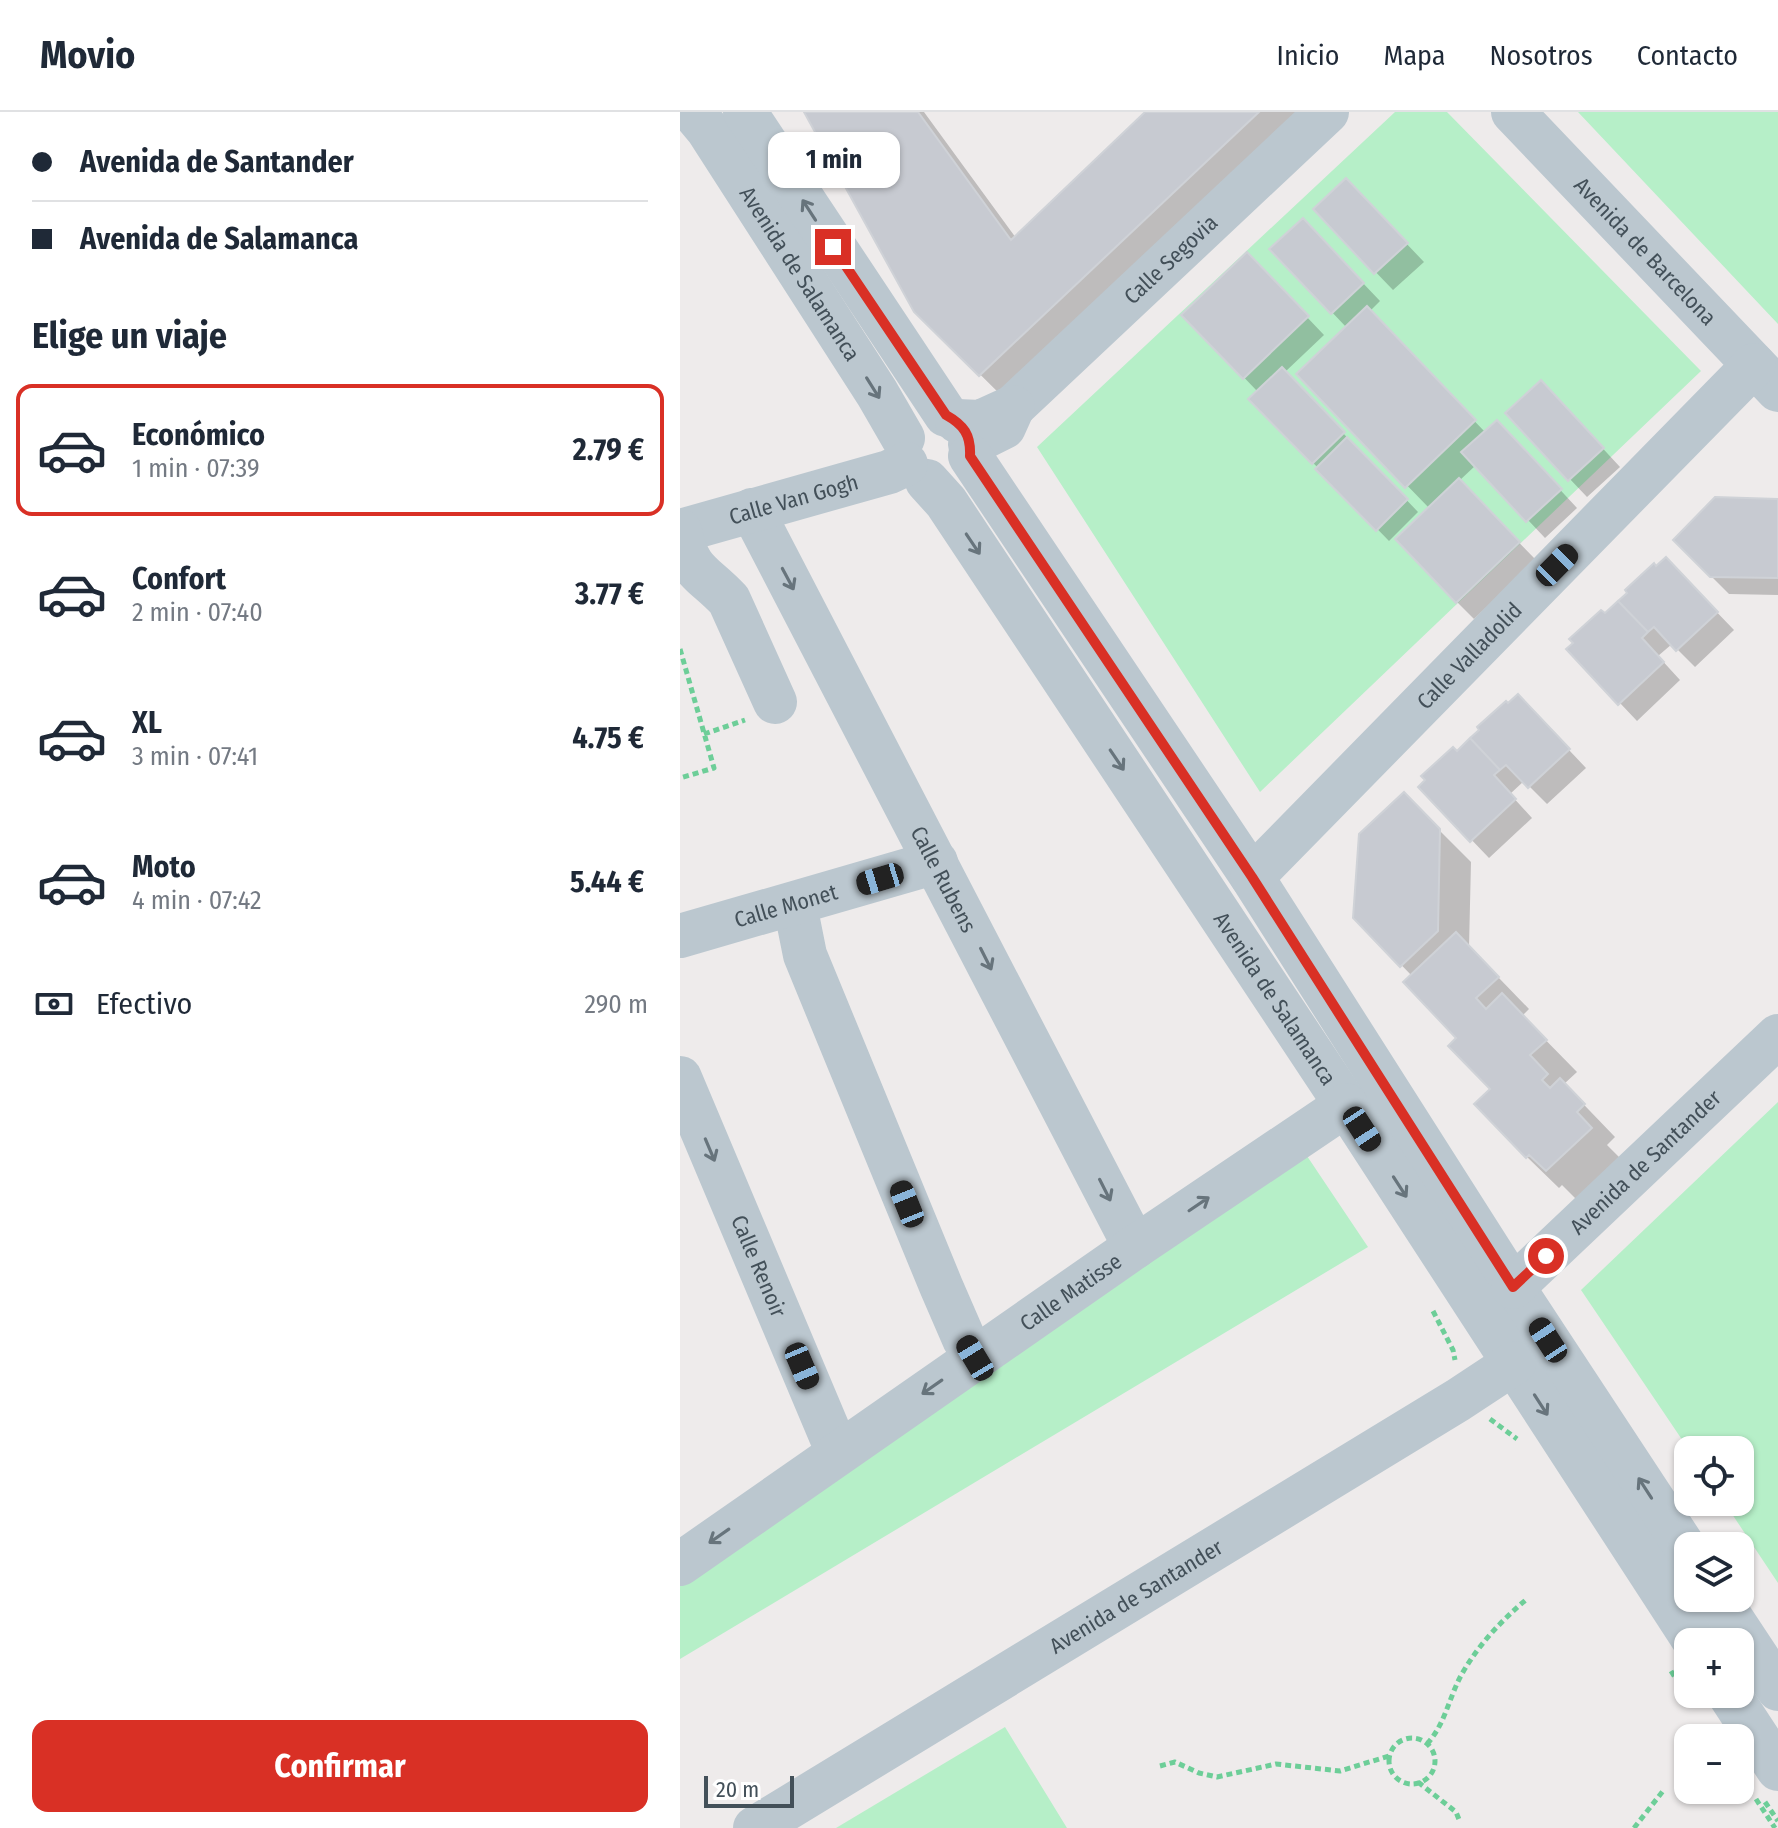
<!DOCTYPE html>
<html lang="es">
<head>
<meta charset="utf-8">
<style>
	body { margin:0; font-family:"Fira Sans Condensed",sans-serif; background:#f6f6f7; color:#1f2937; height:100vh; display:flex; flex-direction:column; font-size:30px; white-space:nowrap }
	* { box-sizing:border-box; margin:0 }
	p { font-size:26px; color:#747a83 }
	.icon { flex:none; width:44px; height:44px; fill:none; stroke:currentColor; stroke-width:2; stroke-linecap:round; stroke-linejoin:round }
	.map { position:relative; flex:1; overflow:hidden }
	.panel { display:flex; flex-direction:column; background:#fff; width:680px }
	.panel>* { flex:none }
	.top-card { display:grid; align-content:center; height:176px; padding:0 32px; background:#fff }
	.controls { position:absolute; left:994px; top:1324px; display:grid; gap:16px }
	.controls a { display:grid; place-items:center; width:80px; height:80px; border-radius:16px; background:#fff; box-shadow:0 2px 6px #0004; font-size:40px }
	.scale { position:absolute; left:24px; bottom:20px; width:90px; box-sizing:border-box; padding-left:8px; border:4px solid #435059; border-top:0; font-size:22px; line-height:28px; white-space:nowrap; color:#435059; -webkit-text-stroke:6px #fff; paint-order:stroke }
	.end { position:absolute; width:36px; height:36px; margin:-18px; border:10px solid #d93025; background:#fff; box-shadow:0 0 0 4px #fff }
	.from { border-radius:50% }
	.bubble { position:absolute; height:56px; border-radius:16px; background:#fff; box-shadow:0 2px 6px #0004; font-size:26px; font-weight:700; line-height:56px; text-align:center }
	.car { position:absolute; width:24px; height:48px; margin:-24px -12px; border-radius:10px; box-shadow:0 0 6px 2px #0007; background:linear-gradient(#222 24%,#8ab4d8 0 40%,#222 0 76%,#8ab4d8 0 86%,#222 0) }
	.top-card b { display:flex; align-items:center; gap:28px; height:76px; font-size:30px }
	.top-card b+b { border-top:2px solid #e0e1e3 }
	.top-card i { width:20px; height:20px; background:#1f2937 }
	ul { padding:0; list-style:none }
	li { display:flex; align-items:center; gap:24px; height:132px; margin:0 16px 12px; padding:0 16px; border:4px solid transparent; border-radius:16px }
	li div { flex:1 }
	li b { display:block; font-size:30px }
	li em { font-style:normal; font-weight:700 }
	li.selected { border-color:#d93025 }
	li>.icon { width:72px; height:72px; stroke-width:1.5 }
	h2 { padding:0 32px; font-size:36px; line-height:96px }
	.pay { display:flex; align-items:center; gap:20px; height:88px; padding:0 32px; font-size:30px }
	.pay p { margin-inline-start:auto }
	.button { display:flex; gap:16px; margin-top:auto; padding:16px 32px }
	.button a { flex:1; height:92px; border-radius:16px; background:#d93025; color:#fff; font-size:32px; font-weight:700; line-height:92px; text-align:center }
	header { display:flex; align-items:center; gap:48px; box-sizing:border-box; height:112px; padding:0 40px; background:#fff; border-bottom:2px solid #e0e1e3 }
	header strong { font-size:38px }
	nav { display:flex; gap:44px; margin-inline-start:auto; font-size:28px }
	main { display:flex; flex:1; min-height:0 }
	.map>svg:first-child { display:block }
	.green { fill:#b6efc8 }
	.shadow { fill:#0003 }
	.building { fill:#c7cad1; stroke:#cfd2d7; stroke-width:2 }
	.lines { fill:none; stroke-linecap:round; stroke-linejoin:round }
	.path { stroke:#6dce98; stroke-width:5; stroke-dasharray:6 4; stroke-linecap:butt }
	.minor { stroke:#bbc7cf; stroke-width:44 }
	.oneway { stroke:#67747c }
	.route { stroke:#d93025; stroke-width:10 }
	.labels { text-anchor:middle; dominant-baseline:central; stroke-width:7; stroke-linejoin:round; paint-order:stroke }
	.street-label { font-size:22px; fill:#435059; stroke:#fff }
</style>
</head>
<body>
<header>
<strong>Movio</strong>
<nav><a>Inicio</a><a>Mapa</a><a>Nosotros</a><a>Contacto</a></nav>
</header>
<main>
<section class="panel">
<div class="top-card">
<b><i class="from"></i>Avenida de Santander</b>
<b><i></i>Avenida de Salamanca</b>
</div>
<h2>Elige un viaje</h2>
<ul>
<li class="selected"><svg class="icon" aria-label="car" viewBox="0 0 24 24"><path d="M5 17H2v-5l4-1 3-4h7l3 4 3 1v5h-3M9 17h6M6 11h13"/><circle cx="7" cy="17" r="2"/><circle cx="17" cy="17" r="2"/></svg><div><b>Económico</b><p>1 min · 07:39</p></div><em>2.79 €</em></li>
<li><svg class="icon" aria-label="car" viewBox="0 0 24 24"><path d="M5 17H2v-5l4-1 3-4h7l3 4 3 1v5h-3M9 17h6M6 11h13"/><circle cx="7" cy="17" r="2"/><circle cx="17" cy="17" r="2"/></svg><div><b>Confort</b><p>2 min · 07:40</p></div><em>3.77 €</em></li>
<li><svg class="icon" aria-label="car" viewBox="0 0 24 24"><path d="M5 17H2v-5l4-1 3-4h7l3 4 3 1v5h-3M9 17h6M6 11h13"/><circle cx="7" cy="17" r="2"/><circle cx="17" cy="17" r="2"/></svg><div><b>XL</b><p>3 min · 07:41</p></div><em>4.75 €</em></li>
<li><svg class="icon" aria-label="car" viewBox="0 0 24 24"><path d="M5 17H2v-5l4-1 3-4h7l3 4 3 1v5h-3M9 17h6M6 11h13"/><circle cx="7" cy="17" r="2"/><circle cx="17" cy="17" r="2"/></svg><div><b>Moto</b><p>4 min · 07:42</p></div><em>5.44 €</em></li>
</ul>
<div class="pay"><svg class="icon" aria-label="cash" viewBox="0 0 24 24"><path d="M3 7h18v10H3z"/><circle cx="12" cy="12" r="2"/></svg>Efectivo<p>290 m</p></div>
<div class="button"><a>Confirmar</a></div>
</section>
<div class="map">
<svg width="1098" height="1716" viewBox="0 0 1098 1716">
	<rect width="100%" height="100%" fill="#eeebeb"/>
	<path class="green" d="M715,0H767L1021,259L580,680L357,335Z
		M898,0H1098V212Z
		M1098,990V1471L1044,1390H1060V1338H1009L901,1178Z
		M627,1044L688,1135L0,1547V1472L204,1330Z
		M325,1615L387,1716H156Z"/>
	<path class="shadow" d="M126,0H244L336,126L468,0H644L332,294L236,199Z
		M683,86L744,150L713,178L636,98Z
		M640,126L700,189L689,200L806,321L834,328L897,396L865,426L796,353L779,369L856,448L794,507L777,490L750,397L619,262L667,216L592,137Z
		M584,160L644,223L605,260L738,400L709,429L571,287L578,280L504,203Z
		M878,288L940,355L907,385L828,302Z
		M1098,389V483L1049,482L995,428Z
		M1003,465L1054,518L1015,555L992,532L978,544L1000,568L957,609L889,537L925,504Z
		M855,602L906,656L867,692L844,669L830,682L852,706L809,746L741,675L777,641Z
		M724,683L791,750L789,835L849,897L842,904L897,960L884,972L935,1025L927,1033L942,1048L898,1089L882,1073L879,1076L847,1045L813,977L779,926L732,864L675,805Z"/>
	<path class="building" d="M124,0H238L331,128L465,0H579L299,264L234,200Z
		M666,66L728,131L694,162L633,97Z
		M623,106L684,171L651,202L589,137Z
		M567,140L629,204L563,267L501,203Z
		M687,194L796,308L725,376L616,262Z
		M602,255L665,320L632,352L568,287Z
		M861,268L924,336L888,369L825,301Z
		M817,308L882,377L846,410L781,340Z
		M667,325L728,387L696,419L635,357Z
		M779,366L840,430L776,491L715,427Z
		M1035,385L1098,387V466L1030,465L993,428Z
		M986,445L1038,500L996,539L974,515L968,520L938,489L947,481L945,478L974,451L976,454Z
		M938,489L968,520L962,526L984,550L938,593L886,537L893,531L889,527L921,498L925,501Z
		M838,582L890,637L848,676L826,653L820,658L790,626L799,618L797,615L826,589L828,591Z
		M790,626L820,658L814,663L836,687L790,730L738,675L745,668L741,664L773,635L777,639Z
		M724,680L760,717L758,819L720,855L673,806L679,722Z
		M776,820L819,865L796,886L806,897L822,881L867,928L850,943L868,962L862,968L870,976L880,966L905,992L897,1000L912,1016L866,1059L849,1043L846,1046L794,992L810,977L768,934L776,926L723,870Z"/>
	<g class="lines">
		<path class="path" d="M0,537L34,656L0,666
			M24,622L65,608
			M753,1199L773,1238L775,1248
			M810,1307L837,1327
			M991,1559L1012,1591
			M709 1649a23 23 0 1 1 46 0a23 23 0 1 1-46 0Z
			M747,1632C766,1611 769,1584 783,1560C800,1531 822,1508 848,1486
			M480,1654L495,1650L519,1661L537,1665L596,1652L660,1659L709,1644
			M738,1670L776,1700L780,1710
			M1076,1687L1095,1716
			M1085,1690L1098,1709
			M954,1716L983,1679"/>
		<g class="minor">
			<path id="s1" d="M13,0L28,18L197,281L223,326"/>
			<path d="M65,0L266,303"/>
			<path id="s2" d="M833,0L1098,278"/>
			<path id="s3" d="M333,295L647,0"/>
			<path d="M277,309L300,310L333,295L324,315L290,332"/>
			<path d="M290,344L572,765L833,1175L1008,1441"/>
			<path id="s4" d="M247,369L266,390L666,993L1015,1530"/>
			<path id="s5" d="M72,398L455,1135"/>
			<path id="s6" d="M0,419L209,360L226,352"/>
			<path d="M0,419C9,462 23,460 49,488L95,590"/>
			<path id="s7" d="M572,765L1074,253"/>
			<path d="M115,793L125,843L261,1174L284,1227L295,1246"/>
			<path id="s8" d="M0,824L256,750"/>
			<path id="s9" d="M0,966L158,1341"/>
			<path id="s10" d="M833,1175L1098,924"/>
			<path id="s11" d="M0,1452L455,1135L666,993"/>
			<path d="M1038,1486L1098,1577"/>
			<path d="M1049,1582L1098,1657"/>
			<path id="s12" d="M75,1716L778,1288L834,1251"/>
		</g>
	</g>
	<defs><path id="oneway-shaft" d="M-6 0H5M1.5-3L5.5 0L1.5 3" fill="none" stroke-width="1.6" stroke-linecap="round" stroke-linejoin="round" transform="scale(2)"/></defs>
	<g class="oneway">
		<use href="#oneway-shaft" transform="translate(129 98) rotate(-123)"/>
		<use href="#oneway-shaft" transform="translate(193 276) rotate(58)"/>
		<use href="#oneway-shaft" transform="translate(293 432) rotate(56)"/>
		<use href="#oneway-shaft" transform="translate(108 467) rotate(62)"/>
		<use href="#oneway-shaft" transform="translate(437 648) rotate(56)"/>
		<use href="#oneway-shaft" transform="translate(306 847) rotate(63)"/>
		<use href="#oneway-shaft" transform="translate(30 1038) rotate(67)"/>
		<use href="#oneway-shaft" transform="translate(720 1075) rotate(57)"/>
		<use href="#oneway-shaft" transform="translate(425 1078) rotate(63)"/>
		<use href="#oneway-shaft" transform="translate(519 1092) rotate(-34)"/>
		<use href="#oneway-shaft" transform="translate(252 1275) rotate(145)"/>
		<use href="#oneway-shaft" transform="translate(861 1293) rotate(57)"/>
		<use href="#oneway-shaft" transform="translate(965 1376) rotate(-123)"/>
		<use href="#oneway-shaft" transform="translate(39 1424) rotate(145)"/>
	</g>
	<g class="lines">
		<path class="route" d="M153,135L266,303C284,313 291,323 290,344L572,765L833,1175L866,1144"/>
	</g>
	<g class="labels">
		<g class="street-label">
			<text stroke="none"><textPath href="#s2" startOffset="192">Avenida de Barcelona</textPath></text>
			<text stroke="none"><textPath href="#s3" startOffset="216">Calle Segovia</textPath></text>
			<text stroke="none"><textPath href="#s1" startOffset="194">Avenida de Salamanca</textPath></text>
			<text stroke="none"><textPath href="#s6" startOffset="118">Calle Van Gogh</textPath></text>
			<text stroke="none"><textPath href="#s7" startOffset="310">Calle Valladolid</textPath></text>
			<text stroke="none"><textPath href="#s5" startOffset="416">Calle Rubens</textPath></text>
			<text stroke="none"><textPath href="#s8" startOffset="110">Calle Monet</textPath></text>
			<text stroke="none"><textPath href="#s4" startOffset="624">Avenida de Salamanca</textPath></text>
			<text stroke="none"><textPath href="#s10" startOffset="182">Avenida de Santander</textPath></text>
			<text stroke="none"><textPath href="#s9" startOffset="204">Calle Renoir</textPath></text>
			<text stroke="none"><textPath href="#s11" startOffset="476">Calle Matisse</textPath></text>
			<text stroke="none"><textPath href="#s12" startOffset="446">Avenida de Santander</textPath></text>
		</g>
	</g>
</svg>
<div class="controls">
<a><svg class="icon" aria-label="locate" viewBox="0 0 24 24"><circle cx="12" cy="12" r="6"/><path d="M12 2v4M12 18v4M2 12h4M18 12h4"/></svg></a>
<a><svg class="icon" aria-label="layers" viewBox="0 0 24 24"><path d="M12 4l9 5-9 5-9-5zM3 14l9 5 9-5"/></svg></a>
<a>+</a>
<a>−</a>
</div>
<div class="scale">20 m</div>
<i class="end from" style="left:866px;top:1144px"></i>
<i class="end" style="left:153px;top:135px"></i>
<div class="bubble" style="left:88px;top:20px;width:132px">1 min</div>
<i class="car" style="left:877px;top:453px;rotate:45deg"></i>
<i class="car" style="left:200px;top:767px;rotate:253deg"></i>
<i class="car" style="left:682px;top:1017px;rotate:147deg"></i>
<i class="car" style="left:227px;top:1092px;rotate:338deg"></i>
<i class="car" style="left:868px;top:1228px;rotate:327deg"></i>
<i class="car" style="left:295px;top:1246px;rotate:329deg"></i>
<i class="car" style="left:122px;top:1254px;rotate:157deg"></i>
</div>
</main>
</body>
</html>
